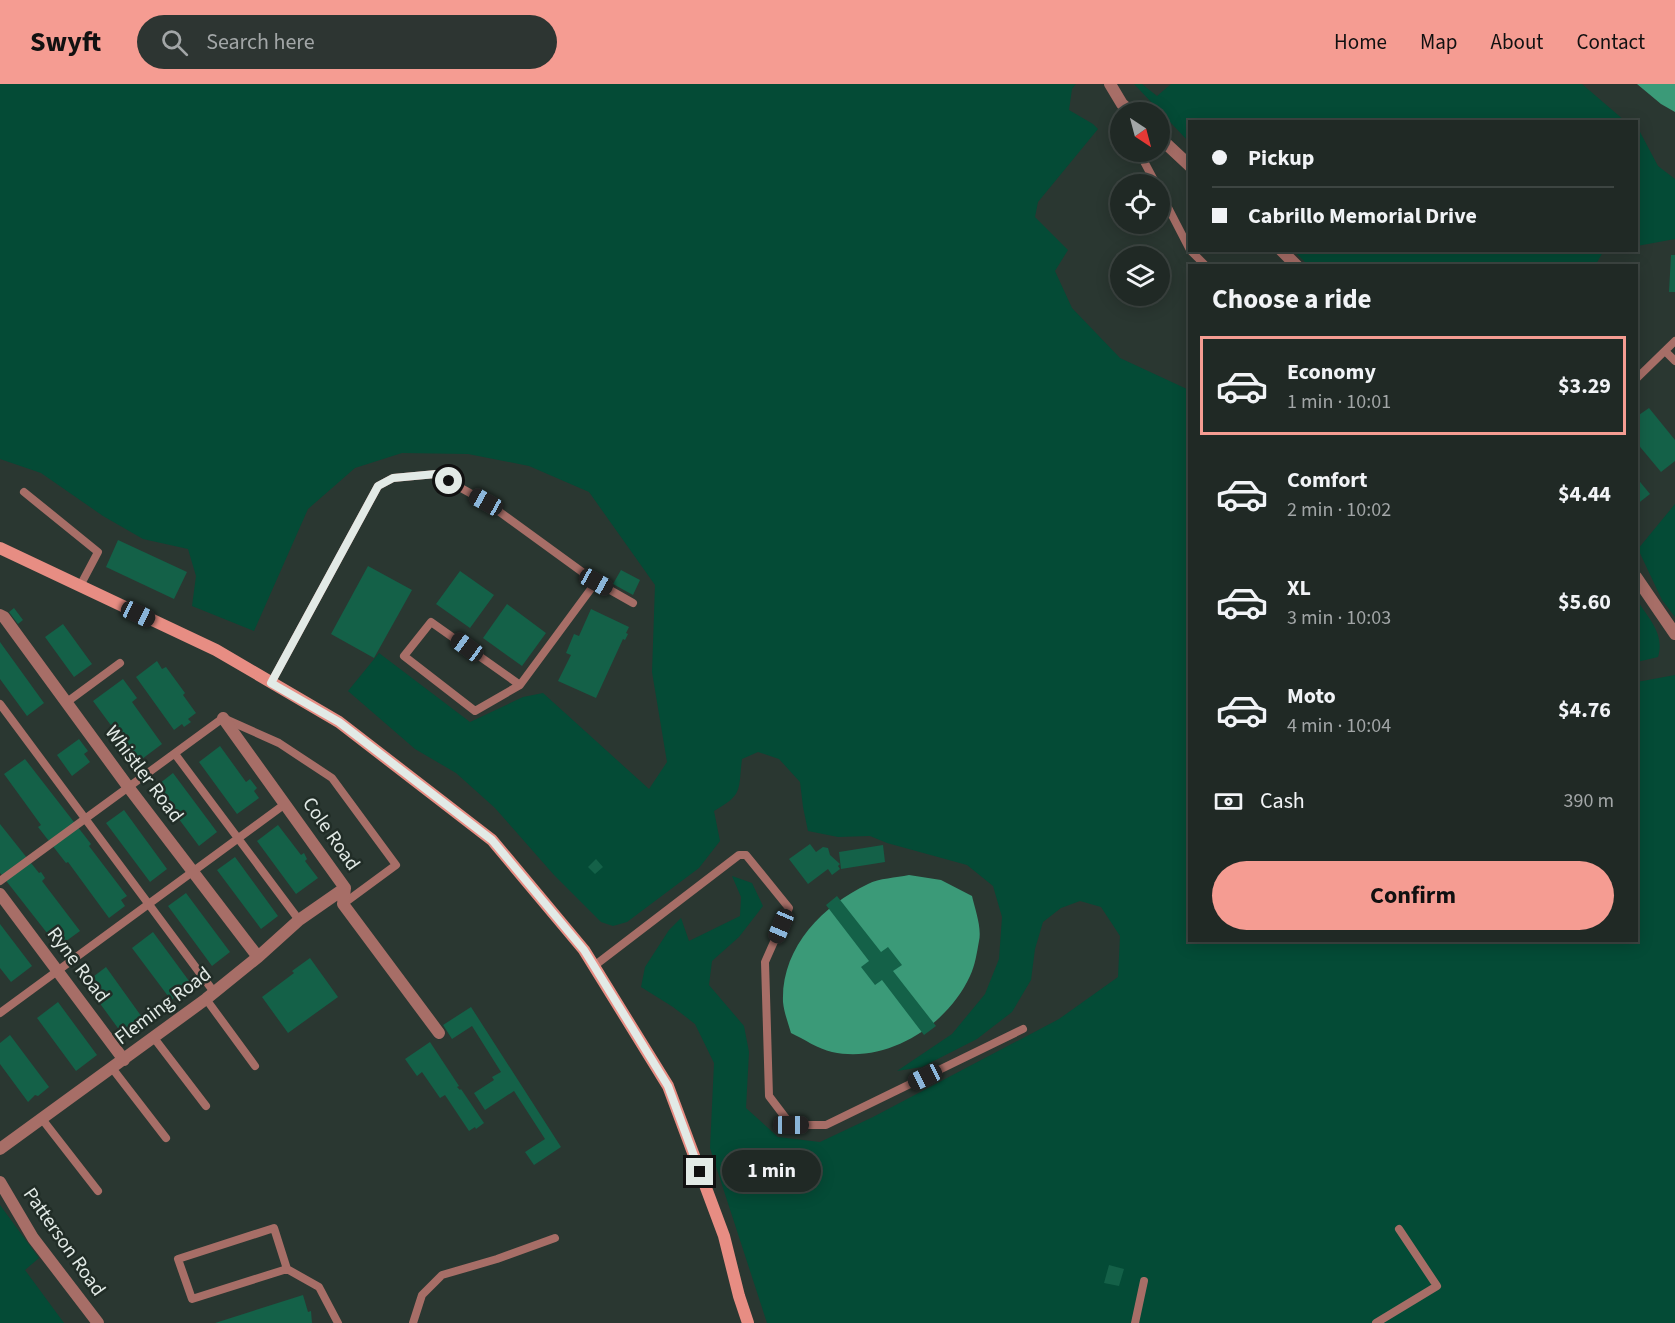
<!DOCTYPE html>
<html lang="en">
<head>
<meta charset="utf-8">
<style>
	body { margin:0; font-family:"Source Sans 3",sans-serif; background:#2d3532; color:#f1f3f6; height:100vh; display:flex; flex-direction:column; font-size:22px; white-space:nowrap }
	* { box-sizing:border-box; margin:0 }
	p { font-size:20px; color:#a2a6a7 }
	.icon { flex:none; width:33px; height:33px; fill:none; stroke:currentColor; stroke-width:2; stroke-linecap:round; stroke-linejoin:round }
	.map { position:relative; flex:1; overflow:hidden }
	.details { position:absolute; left:1188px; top:180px; width:450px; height:678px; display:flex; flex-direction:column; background:#202925; border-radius:0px; box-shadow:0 3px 15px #0003,0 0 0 2px #3d4542 }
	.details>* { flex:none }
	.guide { position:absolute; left:1188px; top:36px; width:450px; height:132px; border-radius:0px; box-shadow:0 3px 15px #0003,0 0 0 2px #3d4542; display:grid; align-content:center; height:132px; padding:0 24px; background:#202925 }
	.needle { width:39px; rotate:144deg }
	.tools { position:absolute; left:1110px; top:18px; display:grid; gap:12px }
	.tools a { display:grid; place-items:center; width:60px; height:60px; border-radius:50%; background:#202925; box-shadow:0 3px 15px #0003,0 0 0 2px #3d4542; font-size:30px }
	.end { position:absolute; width:27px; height:27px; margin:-14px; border:8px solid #e2eae6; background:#111; box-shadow:0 0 0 3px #111 }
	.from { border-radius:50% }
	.bubble { position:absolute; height:42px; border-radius:21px; background:#202925; box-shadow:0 3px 15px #0003,0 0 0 2px #3d4542; font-size:20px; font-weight:700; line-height:42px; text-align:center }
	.car { position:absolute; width:18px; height:36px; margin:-18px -9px; border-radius:8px; box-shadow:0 0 4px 2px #0007; background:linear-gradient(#222 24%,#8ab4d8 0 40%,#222 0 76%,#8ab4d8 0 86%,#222 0) }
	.guide b { display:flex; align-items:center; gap:21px; height:57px; font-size:22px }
	.guide b+b { border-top:2px solid #3d4542 }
	.guide i { width:15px; height:15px; background:#f1f3f6 }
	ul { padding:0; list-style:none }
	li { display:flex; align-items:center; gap:18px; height:99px; margin:0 12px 9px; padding:0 12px; border:3px solid transparent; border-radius:0px }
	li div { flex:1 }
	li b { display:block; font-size:22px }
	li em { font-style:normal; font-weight:700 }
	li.on { border-color:#f59c92 }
	li>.icon { width:54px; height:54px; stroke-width:1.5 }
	h2 { padding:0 24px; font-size:27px; line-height:72px }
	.pay { display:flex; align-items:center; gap:15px; height:66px; padding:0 24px; font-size:22px }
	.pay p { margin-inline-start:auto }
	.primary-button { display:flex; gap:12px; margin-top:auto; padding:12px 24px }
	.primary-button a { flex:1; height:69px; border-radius:36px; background:#f59c92; color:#111; font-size:24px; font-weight:700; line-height:69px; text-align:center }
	header { display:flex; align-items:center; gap:36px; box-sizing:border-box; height:84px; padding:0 30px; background:#f59c92; color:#111 }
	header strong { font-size:28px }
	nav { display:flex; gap:33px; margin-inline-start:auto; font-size:21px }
	.search { width:420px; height:54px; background:#2d3532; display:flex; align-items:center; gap:15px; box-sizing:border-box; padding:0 21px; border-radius:33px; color:#a2a6a7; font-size:22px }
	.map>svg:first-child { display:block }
	.green { fill:#044b36 }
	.water { fill:#3b9a78 }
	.building { fill:#146148 }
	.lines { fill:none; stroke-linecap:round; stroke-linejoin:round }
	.service { stroke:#a76e67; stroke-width:8 }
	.minor { stroke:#a76e67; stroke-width:12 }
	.secondary { stroke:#e78d83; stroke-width:12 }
	.route { stroke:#e2eae6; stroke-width:8 }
	.labels { text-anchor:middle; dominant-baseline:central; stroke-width:5; stroke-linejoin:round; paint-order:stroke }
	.street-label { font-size:20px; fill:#e2eae6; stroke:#212d27 }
</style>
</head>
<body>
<header>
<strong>Swyft</strong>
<div class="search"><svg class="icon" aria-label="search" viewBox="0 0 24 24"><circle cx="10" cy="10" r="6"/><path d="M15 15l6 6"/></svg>Search here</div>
<nav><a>Home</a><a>Map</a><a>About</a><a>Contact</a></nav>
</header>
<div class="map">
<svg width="1675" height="1239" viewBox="0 0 1675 1239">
	<rect width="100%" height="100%" fill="#2a3731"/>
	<path class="green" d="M0,0H1076L1072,5L1069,26L1093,40L1098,45L1038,118L1035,133L1068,166L1055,187L1072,224L1120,274L1189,306L1190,856H1636L1637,598L1675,591V1239H767L710,1064L714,979L695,940L673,923L641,903L645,883L669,846L681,834L689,857L740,832L741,813L732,792L752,799L763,822L739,853L712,877L709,901L744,942L749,968L746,1024L778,1053L820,1058L873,1033L1059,935L1118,893L1120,852L1101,823L1080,817L1061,824L1043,838L1035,865L1031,896L1012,928L977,955L922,983L897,987L952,950L985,910L999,875L1002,833L993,802L967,781L887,759L870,752L838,753L808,747L803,723L800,698L779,675L758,668L742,675C738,706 744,710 714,727L720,757L699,784L627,838L613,842L601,838L554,791L495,724L456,689L415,665L348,607L379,569L470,638L523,613L543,609L649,705L667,678L652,588L655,501L589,408L529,382L468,370L402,369L355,384L308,425L254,547L192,522L196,492L188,465L143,455L103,432L41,389L0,375Z
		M1134,0H1142L1157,12L1171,0H1582L1625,37L1190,38L1189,58Z
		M1637,46L1640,48L1658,82L1675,95V155L1637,162Z
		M1294,167H1609L1603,168L1595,182H1309Z
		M1675,420V533L1662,516L1638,465Z
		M1637,516C1649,535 1665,550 1658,573L1637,578Z
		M0,1121L39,1174L25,1186L64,1239H0Z"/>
	<path class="water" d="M1637,0H1675V28L1661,20Z
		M909,791L941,796L972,812C975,825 982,844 979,857C977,868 975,882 970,892C947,942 887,980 832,968C818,965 804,955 791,949C788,939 784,928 783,918C781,864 822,822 868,800C879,794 896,794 909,791Z"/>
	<path class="building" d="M1671,171H1675V208H1669Z
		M1649,324L1675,356V377L1661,388L1636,358V333Z
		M1636,393L1650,410L1636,421Z
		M118,456L187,488L174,515L106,483Z
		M368,482L412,506L374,574L331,550Z
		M621,486L640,496L633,511L613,500Z
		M460,487L494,511L470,544L436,520Z
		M507,520L546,549L522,582L483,554Z
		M14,524L23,536L18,540L9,528Z
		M591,525L629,543L626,549L628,550L625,556L623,555L596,614L558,597L571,571L566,569L574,550L579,552Z
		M63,540L92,580L74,593L45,553Z
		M0,558L44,619L27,632L0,595Z
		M157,577L162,585L166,583L185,609L183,611L196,629L188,635L191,638L184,643L182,640L174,646L136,593Z
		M123,595L137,614L132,618L162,660L138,678L93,617Z
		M79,655L88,667L84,670L90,678L72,692L57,671Z
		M220,662L246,698L250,695L257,704L254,707L259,714L237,730L199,678Z
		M25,675L91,760L89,762L127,812L121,816L125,822L109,834L68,778L66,779L38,743L41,741L4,690Z
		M173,689L217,748L199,762L155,703Z
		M124,726L167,785L150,798L106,739Z
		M0,740L39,789L41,788L45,794L42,797L80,847L58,863L0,789Z
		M278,741L301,771L304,769L307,775L305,777L318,794L296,810L257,757Z
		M810,760L816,768L823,763L828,764L830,771L840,780L838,782L840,785L832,791L828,785L808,800L789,775Z
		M883,761L885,778L841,785L839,768Z
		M235,773L278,832L261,845L217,786Z
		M596,775L603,783L595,790L588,783Z
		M186,809L230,868L212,882L168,822Z
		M837,812L881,868L888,863L902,881L893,887L936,942L924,951L882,896L875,901L861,883L869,877L826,821Z
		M0,840L32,882L11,898L0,884Z
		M153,848L192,901L171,916L132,864Z
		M310,874L338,913L288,949L262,913L294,889L292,887Z
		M106,883L144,936L135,942L136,944L123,951L85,899Z
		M58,918L97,971L76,987L37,934Z
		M471,923L561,1063L534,1081L525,1068L545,1055L514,1007L485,1026L474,1009L494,996L492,993L501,988L472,942L452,955L443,941Z
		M10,951L49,1003L38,1012L35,1011L28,1018L0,980V959Z
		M430,958L459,1002L457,1003L460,1006L461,1005L484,1039L476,1045L475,1043L469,1047L445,1011L440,1014L422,988L417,992L405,975Z
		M1109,1181L1124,1185L1119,1202L1104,1199Z
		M303,1211L308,1228L311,1227L312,1239H215Z"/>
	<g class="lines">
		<path class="service" d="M1139,68L1156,100
			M1160,108L1190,166
			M1190,166L1206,182
			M1665,267L1675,277
			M1636,295L1675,257
			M24,408L98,468L80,502
			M271,599L378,402L393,394L436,390L486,418L596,498L633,519
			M520,601L431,538L404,572L475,627L520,601L596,498
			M67,618L120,579
			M0,620L214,908
			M175,670L299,836
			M0,797L223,634L279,659L332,694L396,781L343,820
			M594,882L739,771H746L789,824L765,878L769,1012L791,1041H826L1023,945
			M206,915L255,982
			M0,929L285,720
			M154,954L206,1022
			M112,984L166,1054
			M42,1035L98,1107
			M287,1185L192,1215L178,1175L274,1144L287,1185L319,1203L338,1239
			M413,1239L422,1211L442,1191L497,1175L555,1154
			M1135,1239L1144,1197
			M1376,1239L1437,1202L1399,1145"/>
		<path class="minor" d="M1110,0L1122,20L1131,28
			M1160,54L1190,82
			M1281,166L1297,182
			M1636,493L1675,550
			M0,531L4,533L129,704L258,873
			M223,634L345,804L343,820L439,949
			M0,810L124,976
			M0,1065L206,915L258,873L299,836L345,804
			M0,1098L33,1154L98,1239"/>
		<path class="secondary" d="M0,464L216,566L339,638L492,756L584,866L668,1002L724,1152L739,1212L748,1239"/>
	</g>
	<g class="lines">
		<path class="route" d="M449,397L436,390L393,394L378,402L271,599L339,638L492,756L584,866L594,882L668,1002L700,1088"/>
	</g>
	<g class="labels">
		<g class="street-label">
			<text transform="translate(144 690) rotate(53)">Whistler Road</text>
			<text transform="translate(331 750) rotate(55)">Cole Road</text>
			<text transform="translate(78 881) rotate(53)">Ryne Road</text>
			<text transform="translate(163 922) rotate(-37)">Fleming Road</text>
			<text transform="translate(64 1158) rotate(55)">Patterson Road</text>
		</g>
	</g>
</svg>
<div class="tools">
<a><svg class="needle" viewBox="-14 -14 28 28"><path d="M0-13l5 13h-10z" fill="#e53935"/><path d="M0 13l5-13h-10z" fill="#a2a6a7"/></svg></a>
<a><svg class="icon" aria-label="locate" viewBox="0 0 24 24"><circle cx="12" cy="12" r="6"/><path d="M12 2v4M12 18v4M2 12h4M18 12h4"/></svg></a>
<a><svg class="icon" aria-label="layers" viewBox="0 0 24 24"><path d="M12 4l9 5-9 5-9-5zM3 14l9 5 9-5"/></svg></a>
</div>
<i class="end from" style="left:449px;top:397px"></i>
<i class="end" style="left:700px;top:1088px"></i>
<div class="bubble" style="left:722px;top:1066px;width:99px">1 min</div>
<i class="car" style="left:486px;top:418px;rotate:299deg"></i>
<i class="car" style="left:596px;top:498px;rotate:119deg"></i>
<i class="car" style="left:138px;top:530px;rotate:115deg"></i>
<i class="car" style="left:467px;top:563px;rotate:306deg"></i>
<i class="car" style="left:781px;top:842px;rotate:203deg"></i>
<i class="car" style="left:925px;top:993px;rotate:244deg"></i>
<i class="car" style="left:791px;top:1041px;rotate:90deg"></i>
<div class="guide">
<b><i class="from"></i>Pickup</b>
<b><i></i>Cabrillo Memorial Drive</b>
</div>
<section class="details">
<h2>Choose a ride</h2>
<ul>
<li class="on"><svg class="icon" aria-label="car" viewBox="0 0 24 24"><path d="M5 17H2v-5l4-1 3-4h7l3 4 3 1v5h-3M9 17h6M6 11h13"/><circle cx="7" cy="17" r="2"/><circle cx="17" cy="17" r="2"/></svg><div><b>Economy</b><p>1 min · 10:01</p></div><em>$3.29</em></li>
<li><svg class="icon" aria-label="car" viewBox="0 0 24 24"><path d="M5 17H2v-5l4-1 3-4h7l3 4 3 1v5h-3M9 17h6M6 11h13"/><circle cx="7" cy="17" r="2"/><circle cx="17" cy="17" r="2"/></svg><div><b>Comfort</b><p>2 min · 10:02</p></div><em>$4.44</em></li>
<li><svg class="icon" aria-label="car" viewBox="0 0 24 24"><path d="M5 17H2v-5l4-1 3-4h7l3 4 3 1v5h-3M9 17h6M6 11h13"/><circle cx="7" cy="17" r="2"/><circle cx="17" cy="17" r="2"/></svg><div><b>XL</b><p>3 min · 10:03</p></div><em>$5.60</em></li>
<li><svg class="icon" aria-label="car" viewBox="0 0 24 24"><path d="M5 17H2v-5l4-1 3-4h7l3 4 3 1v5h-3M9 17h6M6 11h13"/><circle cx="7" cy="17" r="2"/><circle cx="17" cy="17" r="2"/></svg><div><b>Moto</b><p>4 min · 10:04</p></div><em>$4.76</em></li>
</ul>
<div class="pay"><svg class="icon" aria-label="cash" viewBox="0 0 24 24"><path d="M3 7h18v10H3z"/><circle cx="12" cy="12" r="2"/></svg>Cash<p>390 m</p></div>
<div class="primary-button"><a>Confirm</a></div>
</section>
</div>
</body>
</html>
